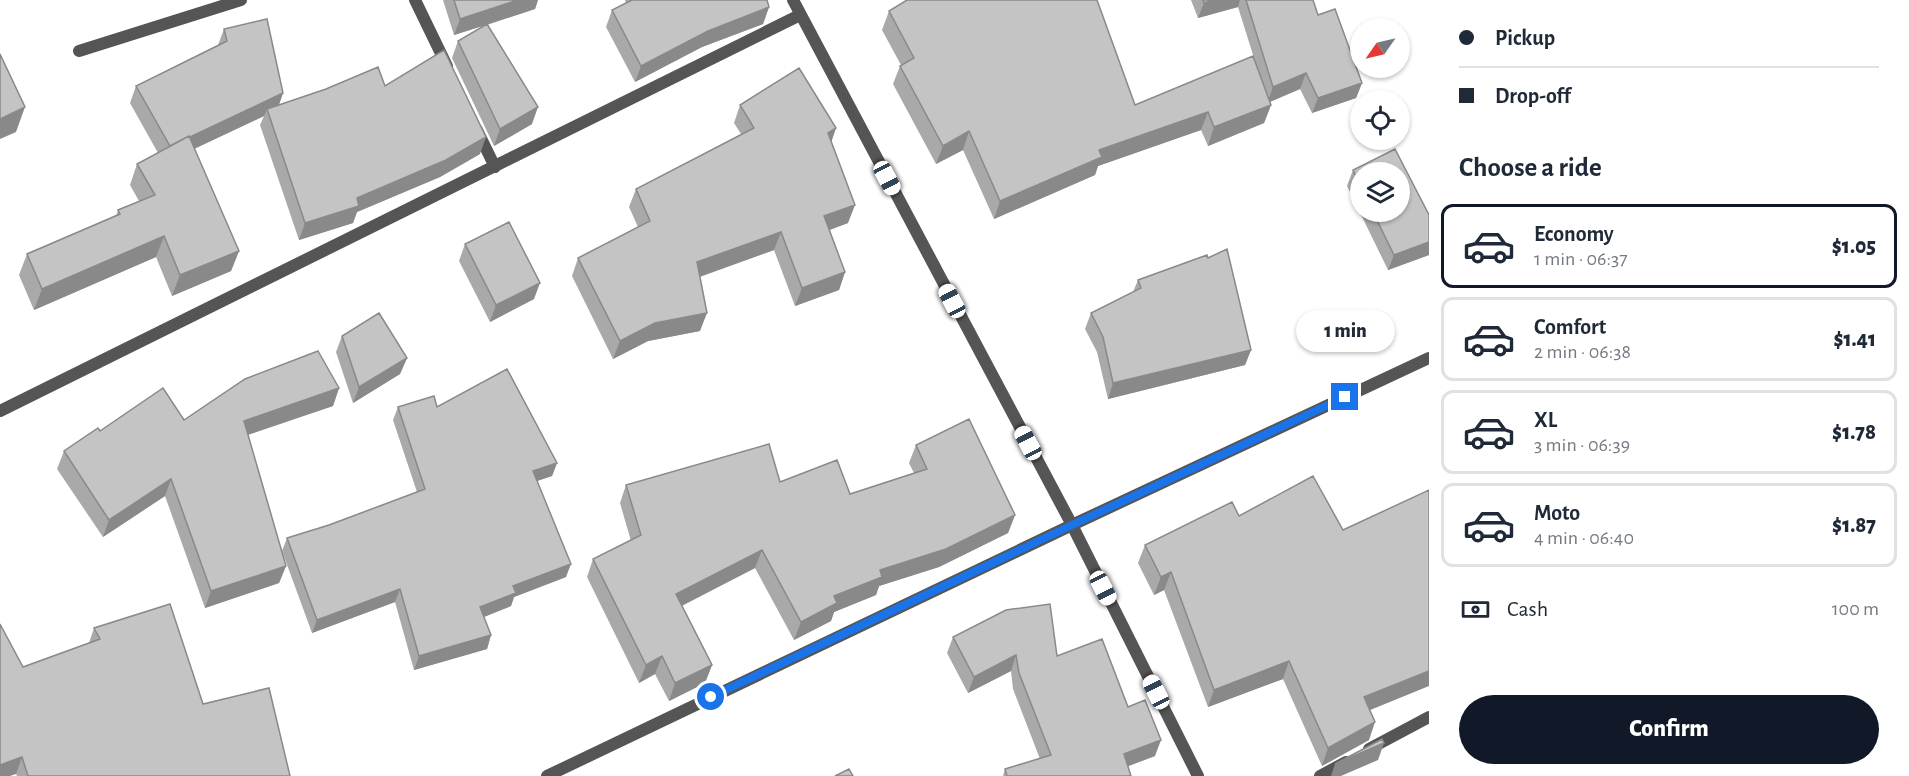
<!DOCTYPE html>
<html lang="en">
<head>
<meta charset="utf-8">
<style>
	body { margin:0; font-family:"Alegreya Sans",sans-serif; background:#f6f6f7; color:#1f2937; height:100vh; display:flex; flex-direction:column; font-size:22px; white-space:nowrap }
	* { box-sizing:border-box; margin:0 }
	p { font-size:20px; color:#747a83 }
	.icon { flex:none; width:33px; height:33px; fill:none; stroke:currentColor; stroke-width:2; stroke-linecap:round; stroke-linejoin:round }
	.map { position:relative; flex:1; overflow:hidden }
	.side { display:flex; flex-direction:column; background:#fff; width:480px }
	.side>* { flex:none }
	.top-card { display:grid; align-content:center; height:132px; padding:0 30px; background:#fff }
	.needle { width:39px; rotate:236deg }
	.buttons { position:absolute; left:1350px; top:18px; display:grid; gap:12px }
	.buttons a { display:grid; place-items:center; width:60px; height:60px; border-radius:50%; background:#fff; box-shadow:0 2px 4px #0004; font-size:30px }
	.end { position:absolute; width:27px; height:27px; margin:-14px; border:8px solid #1a73e8; background:#fff; box-shadow:0 0 0 3px #fff }
	.from { border-radius:50% }
	.bubble { position:absolute; height:42px; border-radius:21px; background:#fff; box-shadow:0 2px 4px #0004; font-size:20px; font-weight:800; line-height:42px; text-align:center }
	.car { position:absolute; width:18px; height:36px; margin:-18px -9px; border-radius:8px; box-shadow:0 0 4px 2px #0007; background:linear-gradient(#fff 24%,#345 0 40%,#fff 0 76%,#345 0 86%,#fff 0) }
	.top-card b { display:flex; align-items:center; gap:21px; height:57px; font-size:22px }
	.top-card b+b { border-top:2px solid #e0e1e3 }
	.top-card i { width:15px; height:15px; background:#1f2937 }
	ul { padding:0; list-style:none }
	li { display:flex; align-items:center; gap:18px; height:84px; margin:0 12px 9px; padding:0 18px; border:3px solid #e0e1e3; border-radius:12px }
	li div { flex:1 }
	li b { display:block; font-size:22px }
	li em { font-style:normal; font-weight:800 }
	li.current { border-color:#111827 }
	li>.icon { width:54px; height:54px; stroke-width:1.5 }
	h2 { padding:0 30px; font-size:27px; line-height:72px }
	.pay { display:flex; align-items:center; gap:15px; height:66px; padding:0 30px; font-size:22px }
	.pay p { margin-inline-start:auto }
	.cta { display:flex; gap:12px; margin-top:auto; padding:12px 30px }
	.cta a { flex:1; height:69px; border-radius:36px; background:#111827; color:#fff; font-size:24px; font-weight:800; line-height:69px; text-align:center }
	main { display:flex; flex:1; min-height:0 }
	.map>svg:first-child { display:block }
	.lines { fill:none; stroke-linecap:round; stroke-linejoin:round }
	.minor { stroke:#555; stroke-width:12 }
	.tertiary { stroke:#555; stroke-width:12 }
	.wall { fill:#a9a9a9; fill-rule:evenodd }
	.shaded-wall { fill:#898989 }
	.building { fill:#c4c4c4; stroke:#898989; stroke-width:1.5 }
	.route { stroke:#1a73e8; stroke-width:8 }
</style>
</head>
<body>
<main>
<div class="map">
<svg width="1429" height="776" viewBox="0 0 1429 776">
	<rect width="100%" height="100%" fill="#fff"/>
	<g class="lines">
		<path class="minor" d="M415,0L447,66
			M79,51L241,0
			M477,130L495,167
			M0,411L800,15
			M1369,749L1429,717
			M547,776L1072,525L1429,358
			M1320,776L1346,762"/>
		<path class="tertiary" d="M793,0L1072,525L1198,776"/>
	</g>
	<path class="wall" d="M443,0H538L535,9L487,25L532,124L494,146L452,58L458,41L483,26L454,35Z
		M625,0H767L769,7L763,24L702,47L635,82L606,27L612,10L626,3Z
		M1191,0H1313L1318,15L1362,83L1356,98L1312,113L1300,89L1270,102L1271,105L1264,123L1208,146L1201,130L1098,166L1095,175L994,219L963,150L936,164L893,84L900,66L901,65L882,30L889,11L1135,105L1254,58L1238,7L1198,18Z
		M224,29L283,93L279,105L385,86L480,154L440,177L357,212L353,223L299,240L260,125L264,116L194,149L239,251L231,271L172,296L156,257L34,310L19,275L27,254L116,216L118,210L139,201L130,185L137,164L158,153L130,103L136,86L218,45Z
		M740,105L836,128L831,141L848,223L830,230L845,272L839,290L795,306L774,250L700,277V331L648,341L613,359L572,276L578,258L638,227L629,207L636,189L741,134L734,123Z
		M1395,149L1429,215V255L1388,270L1347,186L1353,170ZM1360,172H1400V212H1360Z
		M465,244L534,299L490,322L459,261Z
		M1138,280L1251,350L1245,365L1108,399L1097,352L1085,329L1091,313L1133,292Z
		M342,336L407,358L400,374L353,403L336,352Z
		M339,388L333,406L248,435L286,566L279,583L205,608L165,496L103,537L57,469L64,451L100,431L184,420Z
		M398,407H437L557,463L552,476L537,481L566,577L514,597L511,606L484,617L491,635L487,649L414,670L395,602L312,633L282,551L287,538L329,525L417,492L393,420Z
		M916,445L1015,515L1008,533L939,567L879,586L876,595L834,612L831,621L794,640L755,568L682,606L712,665L705,683L669,701L655,674L639,683L587,577L593,559L631,541L620,503L626,485L780,482L850,494L914,473L909,463Z
		M1239,516L1370,710L1369,740L1322,766L1283,679L1208,707L1164,590L1154,595L1138,563L1145,545Z
		M94,628L203,704L290,776H17L16,774L23,667L89,643Z
		M953,637L1057,656L1128,707L1155,756L1128,766L1131,776H1003L1005,769L1040,759L1013,689L1011,671L968,693L947,653Z"/>
	<path class="shaded-wall" d="M518,0H538L535,9L454,35L460,19Z
		M1213,0H1240L1238,7L1198,18L1204,3Z
		M769,7L763,24L702,47L635,82L641,66L708,31Z
		M1306,73L1300,89L1267,103L1273,87Z
		M1362,83L1356,98L1312,113L1318,98Z
		M283,93L277,110L267,109L264,116L164,163L170,146Z
		M1271,105L1264,123L1208,146L1214,127Z
		M25,107L16,132L0,139V119Z
		M538,107L532,124L494,146L500,129Z
		M1208,112L1201,130L1098,166L1095,175L994,219L1000,201L1099,150Z
		M836,128L830,146L828,133Z
		M969,131L963,150L936,164L943,146Z
		M486,137L480,154L440,177L357,212L353,223L299,240L305,223Z
		M855,205L848,223L818,234L824,216Z
		M781,232L774,250L690,280L697,262Z
		M164,236L156,257L34,310L42,289Z
		M1429,242V255L1388,270L1394,255Z
		M239,251L231,271L172,296L180,275Z
		M845,272L839,290L795,306L802,288Z
		M540,283L534,299L490,322L496,305Z
		M707,313L700,331L648,341L613,359L620,341L655,323Z
		M1251,350L1245,365L1108,399L1113,383Z
		M407,358L400,374L353,403L359,387Z
		M339,388L333,406L238,438L244,421Z
		M557,463L552,476L528,484L533,471Z
		M171,479L165,496L103,537L109,520Z
		M1015,515L1008,533L939,567L879,586L876,595L834,612L831,621L794,640L801,622L834,596L880,570Z
		M762,550L755,568L669,612L676,594Z
		M571,564L566,577L514,597L511,606L476,620L480,607L513,586Z
		M286,566L279,583L205,608L211,591Z
		M1171,572L1164,590L1154,595L1161,577Z
		M400,589L395,602L312,633L317,620Z
		M491,635L487,649L414,670L419,656Z
		M1016,655L1011,671L968,693L974,677Z
		M662,656L655,674L639,683L646,665Z
		M1289,661L1283,679L1208,707L1214,690Z
		M712,665L705,683L669,701L675,683Z
		M1429,671V686L1358,715L1364,697Z
		M1375,722L1369,740L1322,766L1328,748Z
		M1161,740L1155,756L1118,770L1124,754Z
		M1384,743L1378,760L1341,776H1331L1335,764Z
		M22,757L16,774L10,776H0V765Z"/>
	<path class="building" d="M454,0H518L460,19Z
		M632,0H767L769,7L708,31L641,66L612,10Z
		M907,0H1097L1135,105L1253,56L1271,105L1214,127L1208,112L1099,150L1102,157L1000,201L969,131L943,146L900,66L914,58L889,11Z
		M1203,0H1213L1204,3Z
		M1246,0H1313L1318,15L1335,9L1362,83L1318,98L1306,73L1273,87Z
		M267,19L283,93L190,137L189,136L170,146L136,86L227,41L224,29Z
		M487,24L538,107L500,129L458,41Z
		M444,50L486,137L446,160L357,198L359,206L305,223L267,109L326,89L378,67L385,86Z
		M0,54L25,107L0,119Z
		M799,68L836,128L828,133L855,205L824,216L845,272L802,288L781,232L697,262L707,313L655,323L620,341L578,258L650,221L636,189L754,128L740,105Z
		M189,136L239,251L180,275L164,236L42,289L27,254L120,214L118,210L155,195L137,164Z
		M1395,149L1429,215V242L1394,255L1373,212H1400V172H1360V185L1353,170Z
		M509,222L540,283L496,305L465,244Z
		M1227,249L1251,350L1113,383L1103,337L1091,313L1141,288L1138,280L1207,255L1208,258Z
		M379,313L407,358L359,387L342,336Z
		M318,351L339,388L244,421L286,566L211,591L171,479L109,520L64,451L98,428L100,431L163,388L184,420L245,379Z
		M507,369L557,463L533,471L571,564L513,586L516,593L480,607L491,635L419,656L400,589L317,620L287,538L329,525L425,489L398,407L434,396L437,407Z
		M969,419L1015,515L946,549L880,570L882,577L834,596L837,603L801,622L762,550L676,594L712,665L675,683L662,656L646,665L593,559L641,535L626,485L769,444L780,482L837,460L850,494L927,469L916,445Z
		M1313,476L1343,530L1429,490V671L1364,697L1375,722L1328,748L1289,661L1214,690L1171,572L1161,577L1145,545L1232,502L1239,516Z
		M170,604L203,704L269,688L290,776H28L22,757L0,765V624L23,667L100,639L94,628Z
		M1050,604L1057,656L1102,639L1128,707L1145,700L1161,740L1124,754L1131,776H1007L1005,769L1051,755L1019,673L1016,655L974,677L953,637L1006,610Z
		M1382,739L1384,743L1335,764Z
		M849,769L853,776H835Z"/>
	<g class="lines">
		<path class="route" d="M711,697L1072,525L1345,397"/>
	</g>
</svg>
<div class="buttons">
<a><svg class="needle" viewBox="-14 -14 28 28"><path d="M0-13l5 13h-10z" fill="#e53935"/><path d="M0 13l5-13h-10z" fill="#747a83"/></svg></a>
<a><svg class="icon" aria-label="locate" viewBox="0 0 24 24"><circle cx="12" cy="12" r="6"/><path d="M12 2v4M12 18v4M2 12h4M18 12h4"/></svg></a>
<a><svg class="icon" aria-label="layers" viewBox="0 0 24 24"><path d="M12 4l9 5-9 5-9-5zM3 14l9 5 9-5"/></svg></a>
</div>
<i class="end from" style="left:711px;top:697px"></i>
<i class="end" style="left:1345px;top:397px"></i>
<div class="bubble" style="left:1296px;top:310px;width:99px">1 min</div>
<i class="car" style="left:887px;top:178px;rotate:152deg"></i>
<i class="car" style="left:952px;top:301px;rotate:332deg"></i>
<i class="car" style="left:1028px;top:443px;rotate:332deg"></i>
<i class="car" style="left:1103px;top:588px;rotate:153deg"></i>
<i class="car" style="left:1156px;top:692px;rotate:333deg"></i>
</div>
<section class="side">
<div class="top-card">
<b><i class="from"></i>Pickup</b>
<b><i></i>Drop-off</b>
</div>
<h2>Choose a ride</h2>
<ul>
<li class="current"><svg class="icon" aria-label="car" viewBox="0 0 24 24"><path d="M5 17H2v-5l4-1 3-4h7l3 4 3 1v5h-3M9 17h6M6 11h13"/><circle cx="7" cy="17" r="2"/><circle cx="17" cy="17" r="2"/></svg><div><b>Economy</b><p>1 min · 06:37</p></div><em>$1.05</em></li>
<li><svg class="icon" aria-label="car" viewBox="0 0 24 24"><path d="M5 17H2v-5l4-1 3-4h7l3 4 3 1v5h-3M9 17h6M6 11h13"/><circle cx="7" cy="17" r="2"/><circle cx="17" cy="17" r="2"/></svg><div><b>Comfort</b><p>2 min · 06:38</p></div><em>$1.41</em></li>
<li><svg class="icon" aria-label="car" viewBox="0 0 24 24"><path d="M5 17H2v-5l4-1 3-4h7l3 4 3 1v5h-3M9 17h6M6 11h13"/><circle cx="7" cy="17" r="2"/><circle cx="17" cy="17" r="2"/></svg><div><b>XL</b><p>3 min · 06:39</p></div><em>$1.78</em></li>
<li><svg class="icon" aria-label="car" viewBox="0 0 24 24"><path d="M5 17H2v-5l4-1 3-4h7l3 4 3 1v5h-3M9 17h6M6 11h13"/><circle cx="7" cy="17" r="2"/><circle cx="17" cy="17" r="2"/></svg><div><b>Moto</b><p>4 min · 06:40</p></div><em>$1.87</em></li>
</ul>
<div class="pay"><svg class="icon" aria-label="cash" viewBox="0 0 24 24"><path d="M3 7h18v10H3z"/><circle cx="12" cy="12" r="2"/></svg>Cash<p>100 m</p></div>
<div class="cta"><a>Confirm</a></div>
</section>
</main>
</body>
</html>
